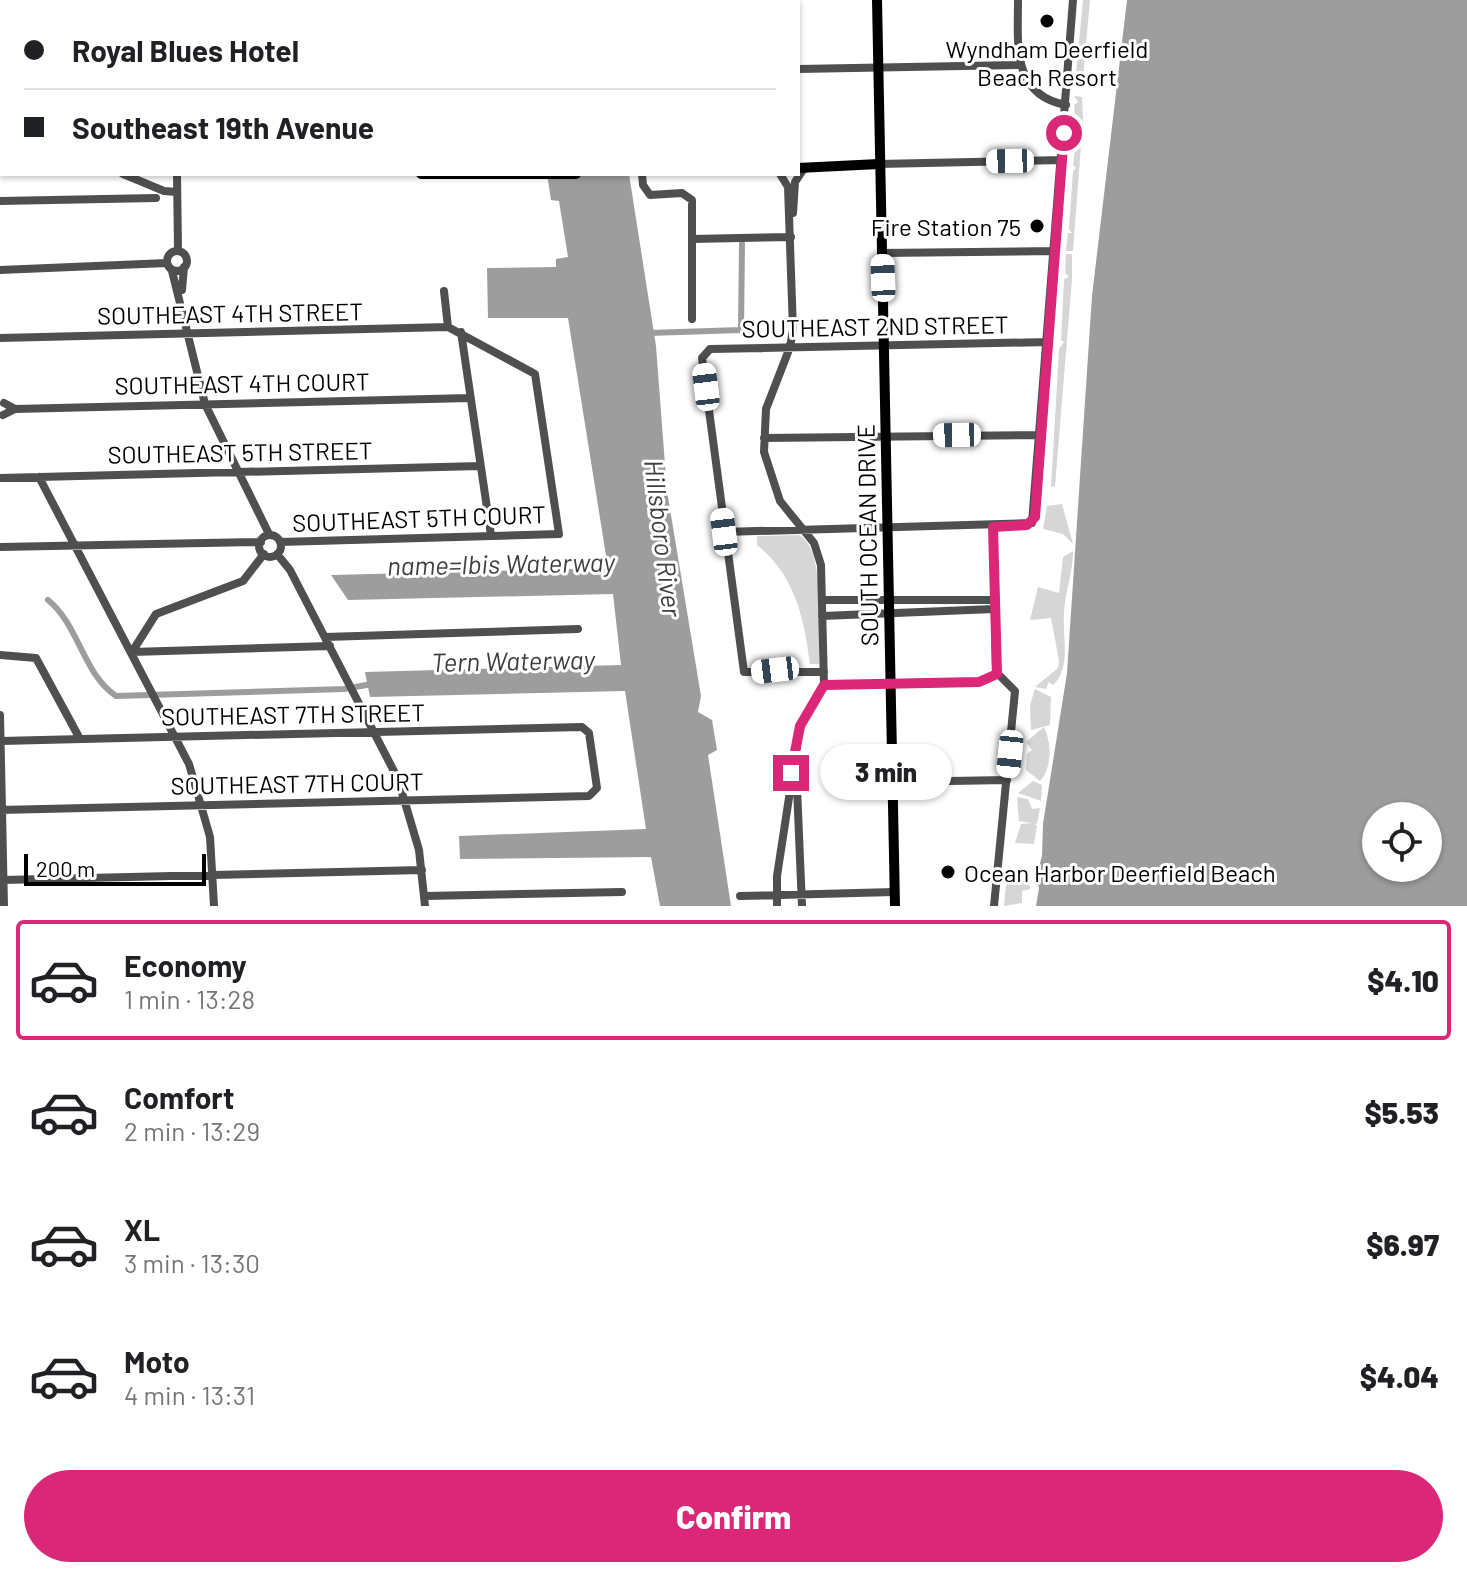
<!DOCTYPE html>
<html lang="en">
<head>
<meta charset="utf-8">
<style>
	body { margin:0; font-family:Barlow,sans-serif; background:#f2f2f2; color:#202124; height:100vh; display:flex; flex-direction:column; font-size:30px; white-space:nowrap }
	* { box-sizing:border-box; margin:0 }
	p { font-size:26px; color:#757577 }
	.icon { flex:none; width:44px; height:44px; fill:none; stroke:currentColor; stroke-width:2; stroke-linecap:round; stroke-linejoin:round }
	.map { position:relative; height:906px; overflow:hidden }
	.sheet { display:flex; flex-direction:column; background:#fff; flex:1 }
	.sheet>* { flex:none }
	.guide { position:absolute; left:0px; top:0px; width:800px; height:176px; box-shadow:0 2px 6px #0004; display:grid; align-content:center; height:176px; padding:0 24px; background:#fff }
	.controls { position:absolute; left:1362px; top:802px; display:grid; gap:16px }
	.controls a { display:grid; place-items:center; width:80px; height:80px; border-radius:50%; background:#fff; box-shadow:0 2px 6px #0004; font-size:40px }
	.scale { position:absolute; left:24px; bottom:20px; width:182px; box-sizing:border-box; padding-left:8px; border:4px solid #000; border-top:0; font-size:22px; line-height:28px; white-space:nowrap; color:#000; -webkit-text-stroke:6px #fff; paint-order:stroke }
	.end { position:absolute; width:36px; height:36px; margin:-18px; border:10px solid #db2777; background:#fff; box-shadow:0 0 0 4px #fff }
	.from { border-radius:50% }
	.bubble { position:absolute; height:56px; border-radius:28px; background:#fff; box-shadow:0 2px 6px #0004; font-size:26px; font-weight:800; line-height:56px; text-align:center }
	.car { position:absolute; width:24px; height:48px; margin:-24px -12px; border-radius:10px; box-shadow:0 0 6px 2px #0007; background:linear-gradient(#fff 24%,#345 0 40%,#fff 0 76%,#345 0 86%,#fff 0) }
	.guide b { display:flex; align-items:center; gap:28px; height:76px; font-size:30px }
	.guide b+b { border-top:2px solid #e0e0e0 }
	.guide i { width:20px; height:20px; background:#202124 }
	ul { padding:14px 0 0; list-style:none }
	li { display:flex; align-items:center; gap:24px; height:120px; margin:0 16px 12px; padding:0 8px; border:4px solid transparent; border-radius:8px }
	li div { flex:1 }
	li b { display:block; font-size:30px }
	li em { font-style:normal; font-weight:800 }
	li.selected { border-color:#db2777 }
	li>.icon { width:72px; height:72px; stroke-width:1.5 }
	.action { display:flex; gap:16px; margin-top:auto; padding:16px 24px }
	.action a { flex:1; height:92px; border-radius:48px; background:#db2777; color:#fff; font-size:32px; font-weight:800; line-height:92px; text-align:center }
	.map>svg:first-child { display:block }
	.green { fill:#d6d6d6 }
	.water { fill:#9d9d9d; fill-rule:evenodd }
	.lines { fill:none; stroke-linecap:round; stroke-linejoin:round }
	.canal { stroke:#9d9d9d; stroke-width:6 }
	.minor { stroke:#4f4f4f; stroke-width:8 }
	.major { stroke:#000; stroke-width:10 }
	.route { stroke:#db2777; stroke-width:10 }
	.poi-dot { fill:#000; stroke:#fff; stroke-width:3 }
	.labels { text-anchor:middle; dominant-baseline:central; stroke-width:6; stroke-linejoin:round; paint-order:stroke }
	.poi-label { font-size:24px; fill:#000; stroke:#fff }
	.street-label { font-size:24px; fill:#000; stroke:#fff }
	.water-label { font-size:26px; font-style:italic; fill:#3e3e3e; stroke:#fff }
</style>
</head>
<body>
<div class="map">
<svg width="1467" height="906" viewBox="0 0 1467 906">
	<rect width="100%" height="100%" fill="#fff"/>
	<path class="green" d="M1083,0H1090L1083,77L1075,83Z
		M1074,96L1082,97L1083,118L1073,251H1066L1068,233H1072L1069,229L1073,171L1076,168L1073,165L1077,135L1074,105L1078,102Z
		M1066,254H1072V279L1055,486L1051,487L1059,349L1064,342L1061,340L1064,279L1069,277L1065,273Z
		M1062,504L1073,544L1063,534L1043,529L1047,506Z
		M799,535C826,548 819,635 819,664H810C804,618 795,575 757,545V536Z
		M1073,551C1073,573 1065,592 1064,613C1062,636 1072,667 1053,685L1049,682L1046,689L1035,687L1058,668L1059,661L1051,618L1030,620L1038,587L1059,593L1063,557Z
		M1035,689L1051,697L1050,725L1031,730L1030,705Z
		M1044,727C1051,741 1053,767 1040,781L1026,770L1027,754L1032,750L1026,742Z
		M1033,781L1042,785L1041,801L1018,793Z
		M1017,797L1028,799L1032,809L1040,808L1037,824L1019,821Z
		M1033,823L1037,826L1034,844L1015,843L1021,824Z
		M1028,876L1030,889L1022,891V903L1004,906L1006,884H1018V879Z"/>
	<path class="water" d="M1127,0H1467V906H1036L1039,888L1036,878L1042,856L1043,824L1067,673L1092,296ZM1376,816H1428V868H1376Z
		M547,174H629L656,346L667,491L701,696L698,712L712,720L717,750L708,755L731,906H660L651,857L460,859L459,836L646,829L625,691L370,697L365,672L621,665L613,594L348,600L331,575L608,568L568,318H488L487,268L556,267V259L568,257L559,201L551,200Z"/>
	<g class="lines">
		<path class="canal" d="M648,333L741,330L742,244
			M48,600C79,625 83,674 116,696L344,689L372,684"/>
		<path class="minor" d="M674,0L676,2
			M1018,0C1018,43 1011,95 1066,105
			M798,69L1019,65
			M0,123L2,124
			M879,164L1062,160
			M123,174L164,191L177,192
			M177,174L178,250
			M642,174L643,185L650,195L682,193L692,200V319
			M0,201L156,198
			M793,213L795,182L805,167
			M692,239L791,237
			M167 261a10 10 0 1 1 20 0a10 10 0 1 1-20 0Z
			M882,253L1055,251
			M0,270L167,263
			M172,271L205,404L269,534
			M182,290L184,267
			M444,291L448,327
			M461,332L491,535
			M0,338L448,327L535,374L559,534L280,542
			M15,409L470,398
			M3,415L15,409L4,403
			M764,438L1041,435
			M39,477L189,764L210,837L214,906
			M0,478L480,466
			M993,527L996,672L1015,691L994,906
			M724,532L1032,523L1073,0
			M259 546a11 11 0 1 1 22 0a11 11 0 1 1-22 0Z
			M0,547L261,542
			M277,554L290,570L398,779L419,850L425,906
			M822,600H994
			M822,616L994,609
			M325,637L578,629
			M132,652L330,646
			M132,652L156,614L243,581L264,554
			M0,655L36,658L80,739
			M824,672H744L702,358L710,349L1048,342
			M824,685L979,682L997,674
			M0,715L4,906
			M796,764L802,906
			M892,782L1007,780
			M0,810L589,796L597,788L589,733L582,727L1,741
			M3,880L422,870
			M425,896L622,892
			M740,896L894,892
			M777,906V876L800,726L824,685L821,565L814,543L780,501L764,452L766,409L790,347L793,330L788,187L780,174"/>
		<path class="major" d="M877,0L895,906
			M0,17L2,18
			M0,28L2,29
			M798,168L879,164
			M421,174H576"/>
	</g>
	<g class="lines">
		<path class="route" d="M791,773L800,726L824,685L979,682L997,674L993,527L1027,525L1035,517L1064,133"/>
	</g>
	<g class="poi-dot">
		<circle cx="1047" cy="21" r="8"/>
		<circle cx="1037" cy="226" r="8"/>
		<circle cx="948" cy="872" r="8"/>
	</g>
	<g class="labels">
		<g class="poi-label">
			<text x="1047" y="48">Wyndham Deerfield<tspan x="1047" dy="28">Beach Resort</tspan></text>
			<text x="1021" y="226" text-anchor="end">Fire Station 75</text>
			<text x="964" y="872" text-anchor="start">Ocean Harbor Deerfield Beach</text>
		</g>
		<g class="street-label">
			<text transform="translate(230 313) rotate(-1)">SOUTHEAST 4TH STREET</text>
			<text transform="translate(875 326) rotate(-1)">SOUTHEAST 2ND STREET</text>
			<text transform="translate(242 383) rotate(-1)">SOUTHEAST 4TH COURT</text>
			<text transform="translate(240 452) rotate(-1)">SOUTHEAST 5TH STREET</text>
			<text transform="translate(419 518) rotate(-2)">SOUTHEAST 5TH COURT</text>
			<text transform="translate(867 535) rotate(-91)">SOUTH OCEAN DRIVE</text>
			<text transform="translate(293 714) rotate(-1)">SOUTHEAST 7TH STREET</text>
			<text transform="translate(297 783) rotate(-1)">SOUTHEAST 7TH COURT</text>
		</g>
		<g class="water-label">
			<text transform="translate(664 538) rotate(83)">Hillsboro River</text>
			<text transform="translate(501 563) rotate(-1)">name=Ibis Waterway</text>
			<text transform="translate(513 660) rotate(-1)">Tern Waterway</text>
		</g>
	</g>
</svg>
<div class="controls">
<a><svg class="icon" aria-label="locate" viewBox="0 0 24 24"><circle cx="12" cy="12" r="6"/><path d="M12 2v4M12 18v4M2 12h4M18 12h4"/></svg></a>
</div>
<div class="scale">200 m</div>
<i class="end from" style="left:1064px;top:133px"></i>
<i class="end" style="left:791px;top:773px"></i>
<div class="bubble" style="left:820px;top:744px;width:132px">3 min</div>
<i class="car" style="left:1010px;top:161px;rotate:269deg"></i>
<i class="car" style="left:883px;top:278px;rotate:358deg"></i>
<i class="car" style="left:706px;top:387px;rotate:353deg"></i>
<i class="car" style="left:957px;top:435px;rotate:269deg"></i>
<i class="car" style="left:724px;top:532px;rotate:353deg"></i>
<i class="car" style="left:775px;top:670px;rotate:263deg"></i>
<i class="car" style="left:1010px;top:754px;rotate:186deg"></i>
<div class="guide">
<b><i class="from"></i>Royal Blues Hotel</b>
<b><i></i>Southeast 19th Avenue</b>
</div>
</div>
<section class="sheet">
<ul>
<li class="selected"><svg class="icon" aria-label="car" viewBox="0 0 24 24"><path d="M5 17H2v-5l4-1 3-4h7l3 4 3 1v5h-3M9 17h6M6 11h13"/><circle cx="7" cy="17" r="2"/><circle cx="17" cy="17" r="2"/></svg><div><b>Economy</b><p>1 min · 13:28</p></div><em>$4.10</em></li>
<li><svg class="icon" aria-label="car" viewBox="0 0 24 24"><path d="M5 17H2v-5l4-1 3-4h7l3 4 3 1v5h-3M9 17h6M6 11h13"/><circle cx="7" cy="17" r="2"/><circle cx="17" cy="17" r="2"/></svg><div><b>Comfort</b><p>2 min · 13:29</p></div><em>$5.53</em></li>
<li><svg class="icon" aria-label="car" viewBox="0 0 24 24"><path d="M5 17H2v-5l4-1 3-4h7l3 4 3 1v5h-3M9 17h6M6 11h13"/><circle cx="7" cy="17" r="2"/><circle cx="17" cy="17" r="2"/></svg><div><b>XL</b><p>3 min · 13:30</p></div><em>$6.97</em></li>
<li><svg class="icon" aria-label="car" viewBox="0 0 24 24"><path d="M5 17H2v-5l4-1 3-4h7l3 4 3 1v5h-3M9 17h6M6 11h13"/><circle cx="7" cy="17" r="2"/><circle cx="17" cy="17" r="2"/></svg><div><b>Moto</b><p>4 min · 13:31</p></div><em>$4.04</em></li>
</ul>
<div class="action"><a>Confirm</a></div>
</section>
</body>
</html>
